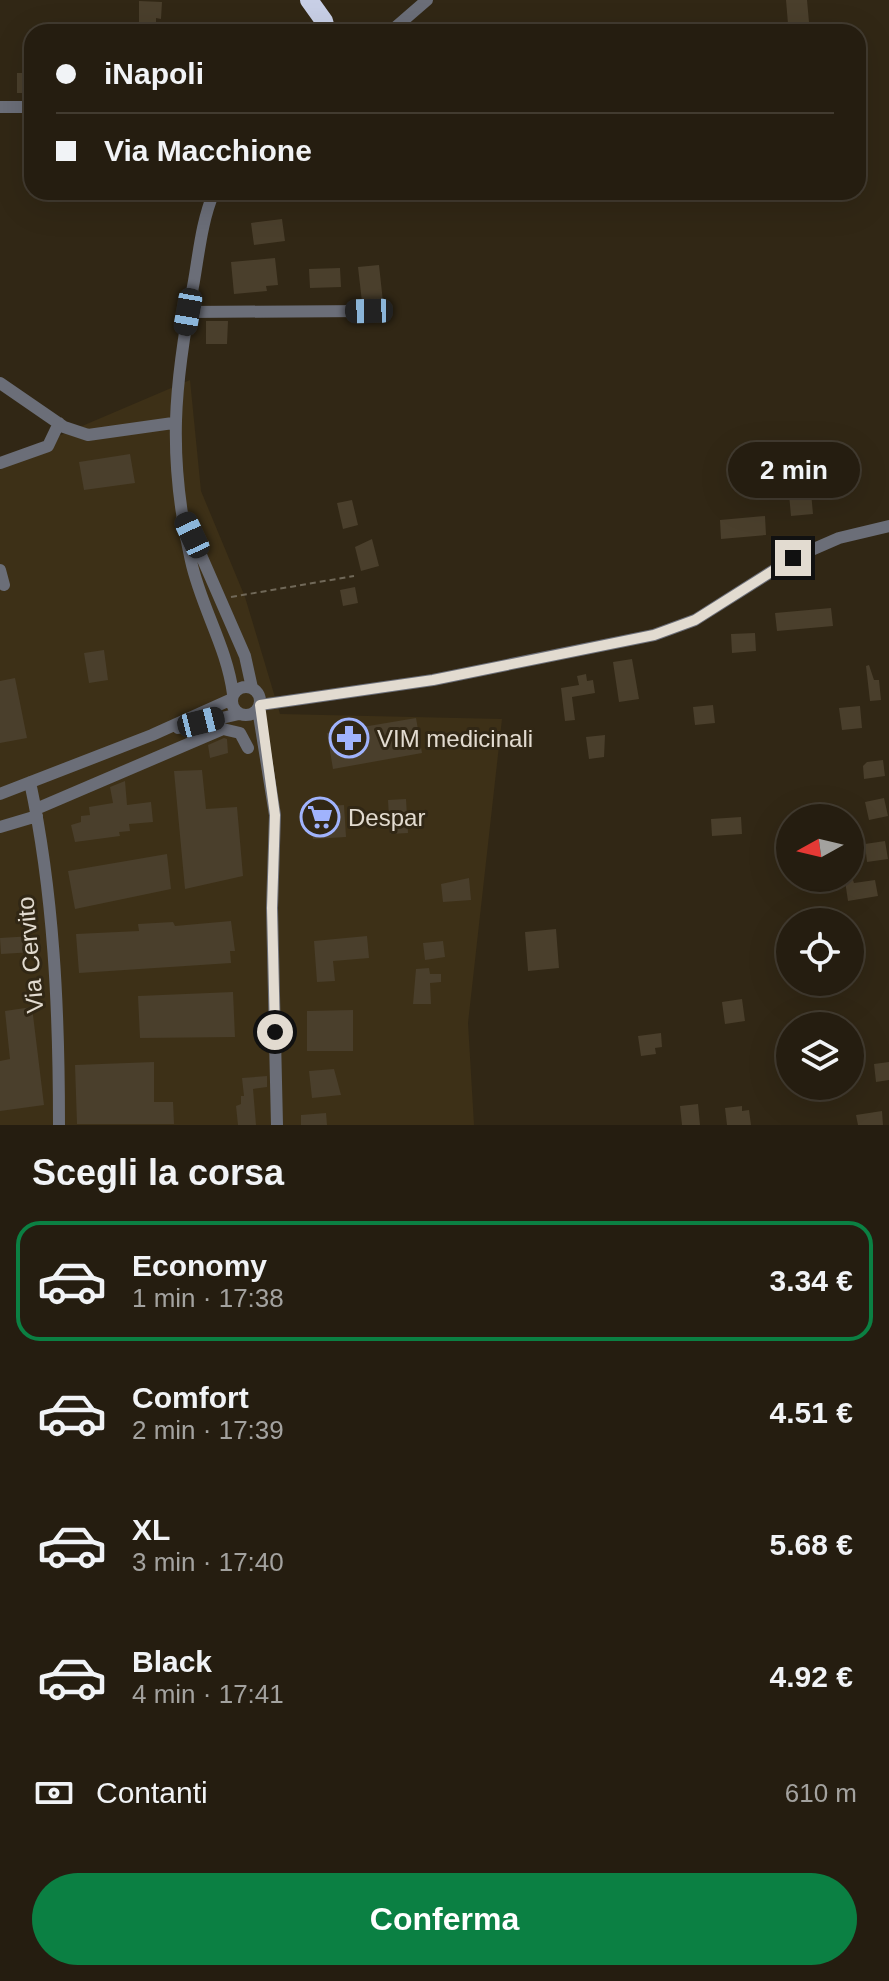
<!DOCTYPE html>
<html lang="it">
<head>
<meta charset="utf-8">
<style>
	body { margin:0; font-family:Arial,sans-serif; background:#2d2619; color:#f1f3f6; height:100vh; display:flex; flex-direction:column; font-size:30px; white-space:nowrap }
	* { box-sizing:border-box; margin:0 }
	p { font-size:26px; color:#a3a29f }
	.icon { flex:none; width:44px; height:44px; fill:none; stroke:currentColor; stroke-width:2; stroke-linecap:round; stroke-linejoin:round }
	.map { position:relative; height:1125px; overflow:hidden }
	.drawer { display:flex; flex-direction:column; background:#251d10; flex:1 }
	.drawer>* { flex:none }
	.banner { position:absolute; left:24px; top:24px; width:842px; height:176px; border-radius:24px; box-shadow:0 8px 32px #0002,0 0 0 2px #423b30; display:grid; align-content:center; height:176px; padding:0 32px; background:#251d10 }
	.needle { width:52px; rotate:262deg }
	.tools { position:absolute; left:776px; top:804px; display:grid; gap:16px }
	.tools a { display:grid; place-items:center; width:88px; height:88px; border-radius:50%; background:#251d10; box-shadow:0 8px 32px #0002,0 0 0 2px #423b30; font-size:40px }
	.end { position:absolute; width:36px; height:36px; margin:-18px; border:10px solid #e2dbd0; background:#111; box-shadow:0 0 0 4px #111 }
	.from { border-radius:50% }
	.bubble { position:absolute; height:56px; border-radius:28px; background:#251d10; box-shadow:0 8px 32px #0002,0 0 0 2px #423b30; font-size:26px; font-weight:600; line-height:56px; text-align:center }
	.car { position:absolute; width:24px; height:48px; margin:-24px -12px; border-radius:10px; box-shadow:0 0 6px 2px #0007; background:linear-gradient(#222 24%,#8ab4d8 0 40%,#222 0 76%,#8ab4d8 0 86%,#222 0) }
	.banner b { display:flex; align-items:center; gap:28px; height:76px; font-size:30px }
	.banner b+b { border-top:2px solid #423b30 }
	.banner i { width:20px; height:20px; background:#f1f3f6 }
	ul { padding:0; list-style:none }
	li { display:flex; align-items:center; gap:24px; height:120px; margin:0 16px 12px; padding:0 16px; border:4px solid transparent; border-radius:24px }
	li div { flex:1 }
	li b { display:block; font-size:30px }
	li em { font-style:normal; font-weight:600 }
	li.on { border-color:#0b8043 }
	li>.icon { width:72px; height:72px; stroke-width:1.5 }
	h2 { padding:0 32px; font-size:36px; line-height:96px }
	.pay { display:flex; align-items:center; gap:20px; height:88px; padding:0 32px; font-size:30px }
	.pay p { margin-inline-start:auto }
	.action { display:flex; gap:16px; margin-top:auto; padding:16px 32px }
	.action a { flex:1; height:92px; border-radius:48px; background:#0b8043; color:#fff; font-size:32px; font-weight:600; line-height:92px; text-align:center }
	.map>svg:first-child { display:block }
	.built { fill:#3d3017 }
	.building { fill:#4a3f2c }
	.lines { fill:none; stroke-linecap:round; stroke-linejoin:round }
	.path { stroke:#706858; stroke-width:2; stroke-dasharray:6 4; stroke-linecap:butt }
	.minor { stroke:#6b6e78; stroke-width:12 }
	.highway { stroke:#c8cfe6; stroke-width:18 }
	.route { stroke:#e2dbd0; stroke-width:10 }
	.labels { text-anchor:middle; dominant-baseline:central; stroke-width:6; stroke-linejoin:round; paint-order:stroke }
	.poi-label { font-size:24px; fill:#e2dbd0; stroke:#312715; text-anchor:start }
	.street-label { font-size:24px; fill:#e2dbd0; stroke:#312715 }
</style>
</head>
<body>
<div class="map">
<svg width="889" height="1125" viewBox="0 0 889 1125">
	<rect width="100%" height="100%" fill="#312715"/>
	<path class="built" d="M190,380L201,491L245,597L280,714L502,719L468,1023L474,1125H0V461Z"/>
	<path class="building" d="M786,0H807L809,22L788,24Z
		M139,1L162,2L161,19L156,18V25L139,24Z
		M17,73H32V93H17Z
		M282,219L285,241L254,245L251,223Z
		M275,258L278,285L266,286L267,291L234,294L231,262Z
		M379,265L383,302H362L358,267Z
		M340,268L341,287L310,288L309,269Z
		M206,321H228L227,344H206Z
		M130,454L135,483L84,490L79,462Z
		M811,492L813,514L791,516L789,494Z
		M352,500L358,525L343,529L337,503Z
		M765,516L766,535L721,539L720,520Z
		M372,539L379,566L361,571L355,547Z
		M355,587L358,603L343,606L340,590Z
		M831,608L833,626L777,631L775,613Z
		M755,633L756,651L732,653L731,634Z
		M104,650L108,680L89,683L84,653Z
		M632,659L639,699L619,702L613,662Z
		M869,665L874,680H879L881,700L870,701L866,666Z
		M586,674L587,681L593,680L595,693L572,697L575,720L565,721L561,688L579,685L577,676Z
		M15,678L27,738L0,743V681Z
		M713,705L715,723L695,725L693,707Z
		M860,706L862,728L842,730L839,708Z
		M416,718L422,753L333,769L327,733Z
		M605,735L604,757L589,759L586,737Z
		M224,738L227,739L228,753L210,758L208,745Z
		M883,760L885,776L864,779L863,766L867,762Z
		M202,770L206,809L237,807L243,876L185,889L174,771Z
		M125,781L127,805L151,802L153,822L129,824L130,831L119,832L120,836L75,842L71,825L81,822V816L90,815L89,807L113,803L110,787Z
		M884,798L888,816L869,820L865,802Z
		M406,799L408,833L390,834L388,800Z
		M344,805L346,837L313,839L311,807Z
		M741,817L742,834L712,836L711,819Z
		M885,841L888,859L867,862L865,844Z
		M167,854L171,889L75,909L68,871Z
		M469,878L471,900L443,902L441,884Z
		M853,880L854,883L875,880L878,896L848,901L845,881Z
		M231,921L235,951H230L231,963L79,973L76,934L139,931L138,924L173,922L175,926Z
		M556,929L559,968L528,971L525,932Z
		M33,936L34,952L1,954L0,938Z
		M367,936L369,958L333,961L335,981L317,982L314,941Z
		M443,941L445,957L425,960L423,943Z
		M429,968L430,974H441V982L430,983L431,1004H413L416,969Z
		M233,992L235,1037L140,1038L138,996Z
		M742,999L745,1021L725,1024L722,1002Z
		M32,1007L44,1105L0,1111V1061L10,1059L5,1011Z
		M353,1010V1051H307V1011Z
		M661,1033L662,1047L655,1048L656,1054L641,1056L638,1036Z
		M154,1062V1102H173L174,1124H77L75,1065Z
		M889,1062V1080L876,1082L874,1064Z
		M334,1069L341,1095L312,1098L309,1071Z
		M267,1076V1087L253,1089L256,1125H238L236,1106L241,1104V1096H244L242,1078Z
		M698,1104L700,1125H682L680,1106Z
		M742,1106V1111L749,1110L751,1125H727L725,1108Z
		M882,1111L883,1125H858L856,1115Z
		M326,1113L327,1125H301V1115Z"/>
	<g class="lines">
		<path class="path" d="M231,597L354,576"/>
		<path class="minor" d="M390,32L427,0
			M0,107H32
			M214,192C202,220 199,252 194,281C174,385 167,456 191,561C201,607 227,647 233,694
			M188,312L369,311
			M0,383L64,427L88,435L173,423
			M0,463L48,446L59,423
			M190,530L245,656L252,688
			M0,570L4,585
			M232 701a14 14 0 1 1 28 0a14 14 0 1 1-28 0Z
			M260,705L433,680L654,635L695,620L793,558L839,538L889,526
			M258,709L275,815L272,908L277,1125
			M178,728L239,714
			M30,782C54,894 59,1011 59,1125
			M0,794L152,735L232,699
			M36,809L223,729L240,733L248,748
			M0,827L37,816"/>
		<path class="highway" d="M309,0L324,21L327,32"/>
	</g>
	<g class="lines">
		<path class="route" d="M275,1032L272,908L275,815L260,705L433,680L654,635L695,620L793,558"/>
	</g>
	<defs>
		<g id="pharmacy-ring" transform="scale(2)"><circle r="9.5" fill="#312715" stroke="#a0b3fd" stroke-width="1.5"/><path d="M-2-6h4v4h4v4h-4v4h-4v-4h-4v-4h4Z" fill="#a0b3fd"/></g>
		<g id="supermarket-ring" transform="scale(2)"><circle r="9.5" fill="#312715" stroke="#a0b3fd" stroke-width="1.5"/><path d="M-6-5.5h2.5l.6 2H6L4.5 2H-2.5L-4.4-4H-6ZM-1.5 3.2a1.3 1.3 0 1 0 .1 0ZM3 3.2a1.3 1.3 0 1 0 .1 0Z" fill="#a0b3fd"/></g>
	</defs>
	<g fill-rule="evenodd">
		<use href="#pharmacy-ring" x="349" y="738"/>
		<use href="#supermarket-ring" x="320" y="817"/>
	</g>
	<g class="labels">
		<g class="poi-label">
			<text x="377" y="738">VIM medicinali</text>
			<text x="348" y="817">Despar</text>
		</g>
		<g class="street-label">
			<text transform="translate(30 955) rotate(-95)">Via Cervito</text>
		</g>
	</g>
</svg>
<div class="tools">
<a><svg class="needle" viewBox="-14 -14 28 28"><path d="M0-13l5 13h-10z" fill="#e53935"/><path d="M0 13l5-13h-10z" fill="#a3a29f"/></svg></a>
<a><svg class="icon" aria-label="locate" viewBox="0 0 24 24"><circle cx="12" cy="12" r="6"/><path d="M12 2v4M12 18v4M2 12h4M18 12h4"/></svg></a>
<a><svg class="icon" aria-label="layers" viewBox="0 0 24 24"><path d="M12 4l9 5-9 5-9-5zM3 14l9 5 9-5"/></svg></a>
</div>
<i class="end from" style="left:275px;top:1032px"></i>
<i class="end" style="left:793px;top:558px"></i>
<div class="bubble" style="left:728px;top:442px;width:132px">2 min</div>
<i class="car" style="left:369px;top:311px;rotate:269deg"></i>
<i class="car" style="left:188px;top:312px;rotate:190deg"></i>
<i class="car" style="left:192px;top:535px;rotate:335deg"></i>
<i class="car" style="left:201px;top:722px;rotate:76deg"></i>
<div class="banner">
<b><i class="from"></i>iNapoli</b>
<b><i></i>Via Macchione</b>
</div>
</div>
<section class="drawer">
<h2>Scegli la corsa</h2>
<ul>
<li class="on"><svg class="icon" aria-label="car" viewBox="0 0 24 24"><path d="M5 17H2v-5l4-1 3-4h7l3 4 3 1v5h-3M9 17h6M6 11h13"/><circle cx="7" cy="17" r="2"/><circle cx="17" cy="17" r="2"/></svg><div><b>Economy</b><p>1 min · 17:38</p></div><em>3.34 €</em></li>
<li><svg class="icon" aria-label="car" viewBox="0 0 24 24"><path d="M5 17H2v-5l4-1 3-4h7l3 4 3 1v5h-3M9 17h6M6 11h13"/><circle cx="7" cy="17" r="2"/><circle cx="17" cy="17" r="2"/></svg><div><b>Comfort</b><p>2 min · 17:39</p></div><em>4.51 €</em></li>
<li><svg class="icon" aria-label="car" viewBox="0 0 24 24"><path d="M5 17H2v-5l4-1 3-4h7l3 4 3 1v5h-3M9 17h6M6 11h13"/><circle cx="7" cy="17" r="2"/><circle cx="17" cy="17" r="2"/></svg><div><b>XL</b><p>3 min · 17:40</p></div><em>5.68 €</em></li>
<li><svg class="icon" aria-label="car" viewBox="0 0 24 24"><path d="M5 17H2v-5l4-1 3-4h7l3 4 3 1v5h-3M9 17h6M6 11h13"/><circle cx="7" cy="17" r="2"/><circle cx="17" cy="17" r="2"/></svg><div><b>Black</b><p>4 min · 17:41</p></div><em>4.92 €</em></li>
</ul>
<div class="pay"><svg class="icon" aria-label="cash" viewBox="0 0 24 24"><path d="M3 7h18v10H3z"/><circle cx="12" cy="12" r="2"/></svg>Contanti<p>610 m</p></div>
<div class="action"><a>Conferma</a></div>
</section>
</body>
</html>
